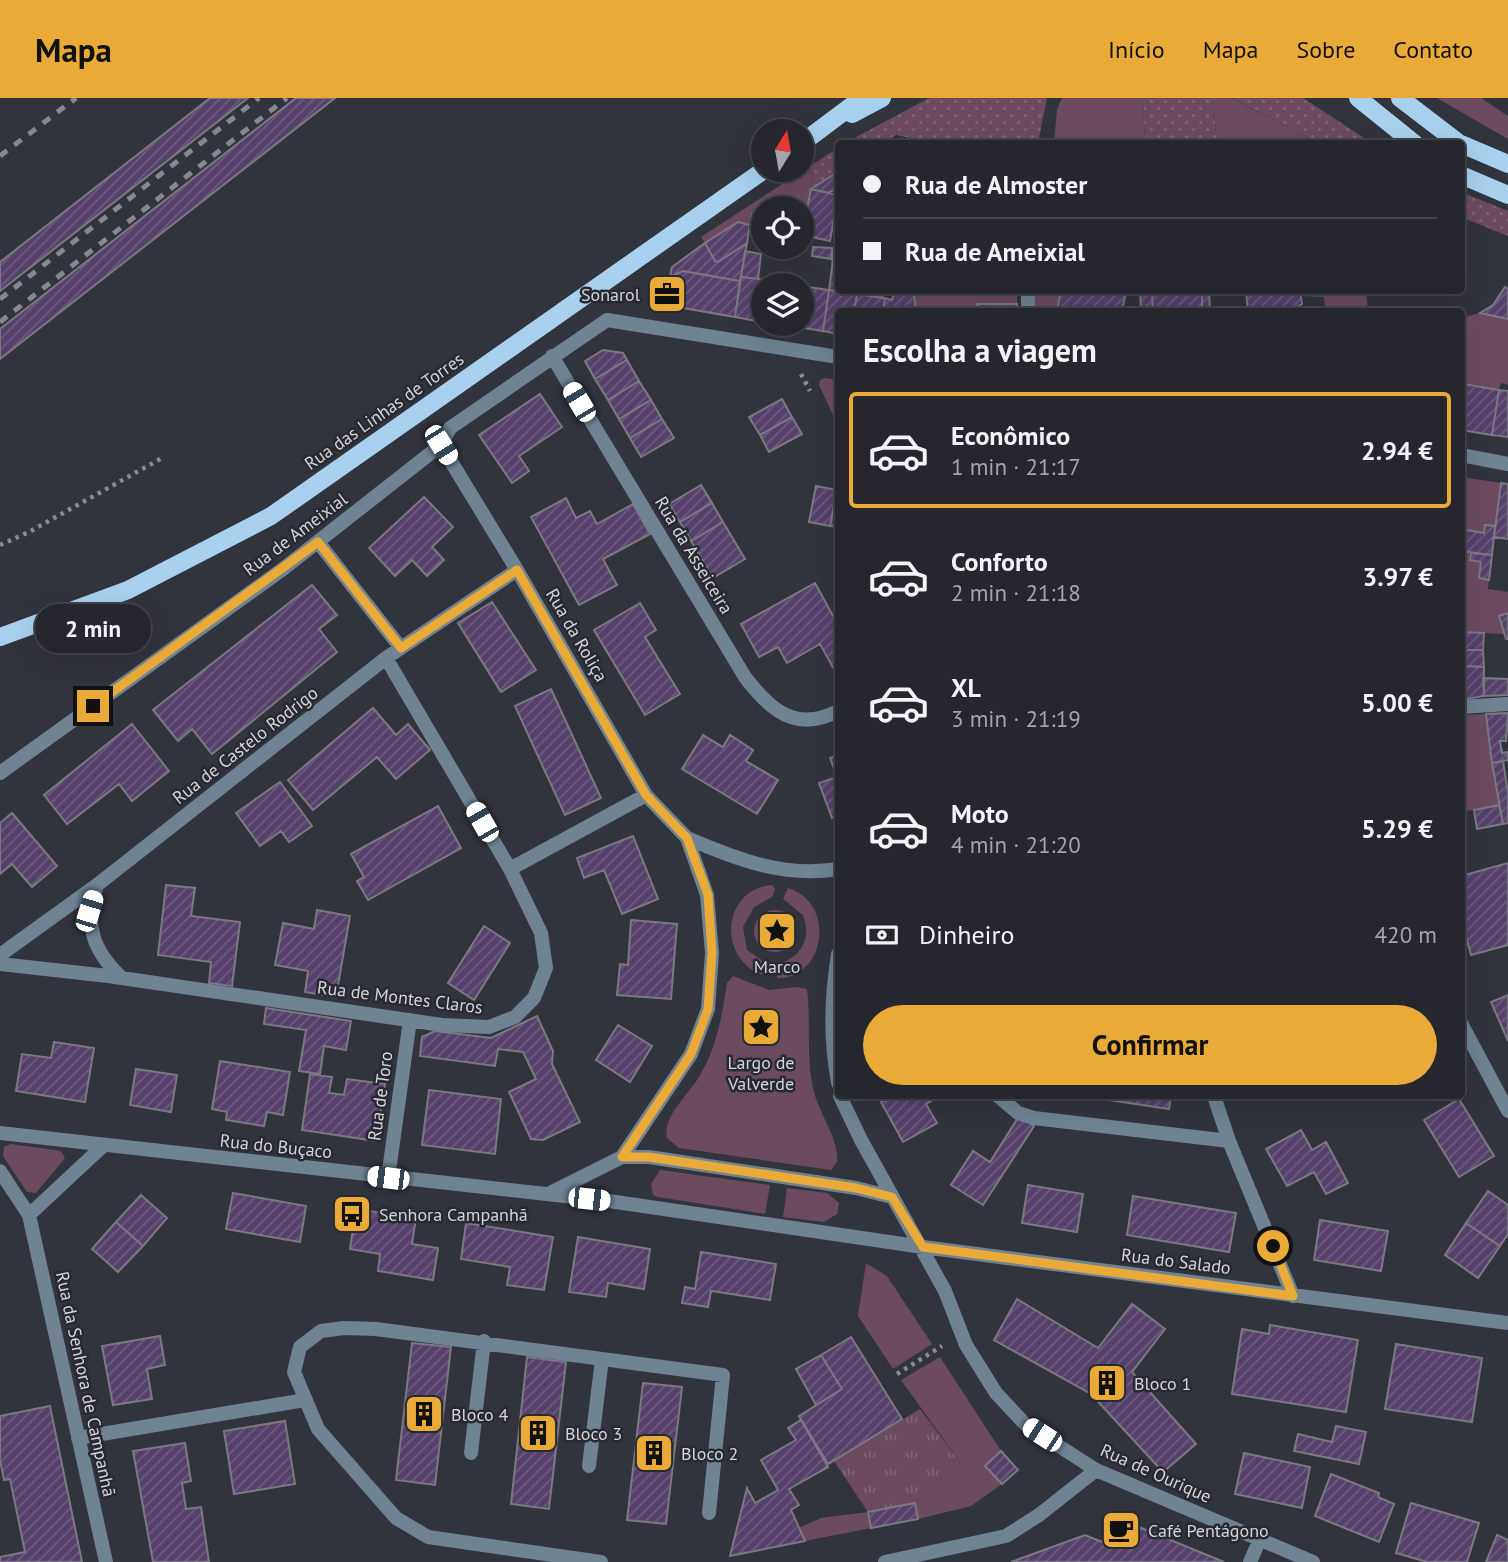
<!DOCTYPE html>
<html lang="pt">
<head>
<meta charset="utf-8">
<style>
	body { margin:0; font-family:"PT Sans",sans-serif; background:#2e2f36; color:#f1f3f6; height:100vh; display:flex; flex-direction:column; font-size:26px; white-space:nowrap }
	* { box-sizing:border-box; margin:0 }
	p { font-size:23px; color:#a4a5aa }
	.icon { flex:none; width:38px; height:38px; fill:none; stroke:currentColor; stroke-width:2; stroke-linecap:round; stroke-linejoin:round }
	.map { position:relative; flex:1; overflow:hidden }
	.details { position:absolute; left:835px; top:210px; width:630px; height:791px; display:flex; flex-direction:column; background:#26272e; border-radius:7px; box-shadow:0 7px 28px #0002,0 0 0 2px #42444a }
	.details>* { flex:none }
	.hud { position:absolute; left:835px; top:42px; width:630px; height:154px; border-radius:7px; box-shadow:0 7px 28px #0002,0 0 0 2px #42444a; display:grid; align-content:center; height:154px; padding:0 28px; background:#26272e }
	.needle { width:46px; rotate:11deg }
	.fabs { position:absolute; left:751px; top:21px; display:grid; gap:14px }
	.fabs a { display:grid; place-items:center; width:63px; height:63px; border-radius:50%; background:#26272e; box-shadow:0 7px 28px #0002,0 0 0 2px #42444a; font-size:35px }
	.end { position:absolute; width:32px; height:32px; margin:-16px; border:9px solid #e9aa38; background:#111; box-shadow:0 0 0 4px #111 }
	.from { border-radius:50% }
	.bubble { position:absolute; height:49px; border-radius:24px; background:#26272e; box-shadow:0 7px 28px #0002,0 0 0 2px #42444a; font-size:23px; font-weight:800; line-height:49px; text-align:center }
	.car { position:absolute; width:21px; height:42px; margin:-21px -10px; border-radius:9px; box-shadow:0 0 5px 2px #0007; background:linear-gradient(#fff 24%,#345 0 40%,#fff 0 76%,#345 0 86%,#fff 0) }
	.hud b { display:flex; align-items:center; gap:24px; height:66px; font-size:26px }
	.hud b+b { border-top:2px solid #42444a }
	.hud i { width:18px; height:18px; background:#f1f3f6 }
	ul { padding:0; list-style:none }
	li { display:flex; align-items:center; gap:21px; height:116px; margin:0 14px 10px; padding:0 14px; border:4px solid transparent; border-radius:7px }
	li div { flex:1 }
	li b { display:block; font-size:26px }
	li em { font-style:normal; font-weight:800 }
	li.selected { border-color:#e9aa38 }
	li>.icon { width:63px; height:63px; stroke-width:1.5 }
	h2 { padding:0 28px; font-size:32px; line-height:84px }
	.pay { display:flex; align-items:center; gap:18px; height:77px; padding:0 28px; font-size:26px }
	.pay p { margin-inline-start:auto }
	.button { display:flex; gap:14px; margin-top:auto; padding:14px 28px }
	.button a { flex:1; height:80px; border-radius:42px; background:#e9aa38; color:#111; font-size:28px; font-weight:800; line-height:80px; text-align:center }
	header { display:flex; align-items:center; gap:42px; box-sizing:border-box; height:98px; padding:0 35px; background:#e9aa38; color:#111 }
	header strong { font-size:33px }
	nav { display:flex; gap:38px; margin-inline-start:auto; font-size:24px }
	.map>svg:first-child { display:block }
	.grass { fill:url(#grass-dots) }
	.park { fill:url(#park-tufts) }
	.garden { fill:#6c4b61 }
	.building { fill:url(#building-hatch); stroke:#7c7881; stroke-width:2 }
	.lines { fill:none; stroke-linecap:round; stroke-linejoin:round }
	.path { stroke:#898a92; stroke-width:4.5; stroke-dasharray:3.5 5; stroke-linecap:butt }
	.minor { stroke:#6f8392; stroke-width:14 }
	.primary { stroke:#a7d1ef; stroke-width:18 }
	.rail { stroke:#86888f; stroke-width:5; stroke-dasharray:9 9; stroke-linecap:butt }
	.route { stroke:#e9aa38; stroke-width:9 }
	.labels { text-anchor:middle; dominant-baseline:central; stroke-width:5; stroke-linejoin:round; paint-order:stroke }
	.poi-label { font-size:18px; fill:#d4d5db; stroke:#282a32; text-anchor:start }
	.street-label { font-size:18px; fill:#d4d5db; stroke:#282a32 }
</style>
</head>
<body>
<header>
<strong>Mapa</strong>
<nav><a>Início</a><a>Mapa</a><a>Sobre</a><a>Contato</a></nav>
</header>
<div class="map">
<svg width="1508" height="1464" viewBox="0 0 1508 1464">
	<defs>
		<pattern id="grass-dots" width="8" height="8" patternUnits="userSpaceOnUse" patternTransform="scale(1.75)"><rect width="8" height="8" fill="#6c4b61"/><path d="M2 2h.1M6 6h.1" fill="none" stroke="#806477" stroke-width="1.8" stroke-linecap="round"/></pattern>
		<pattern id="park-tufts" width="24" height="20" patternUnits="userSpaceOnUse" patternTransform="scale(1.75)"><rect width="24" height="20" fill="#6c4b61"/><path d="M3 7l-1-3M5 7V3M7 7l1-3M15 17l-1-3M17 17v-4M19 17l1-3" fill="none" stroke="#806477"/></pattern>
		<pattern id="building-hatch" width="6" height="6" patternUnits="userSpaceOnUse" patternTransform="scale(1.75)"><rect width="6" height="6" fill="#56416b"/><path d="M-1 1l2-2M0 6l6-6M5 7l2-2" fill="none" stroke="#6d5c80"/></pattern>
	</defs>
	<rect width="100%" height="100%" fill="#32343d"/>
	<path class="grass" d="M929,0H1047L1038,45H934L896,37L883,45H845Z
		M1143,0H1213L1217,45H1145Z
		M1232,0H1303L1372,45H1319Z
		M838,50V74L811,91L814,78L807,70Z
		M1461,94L1508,113V138L1461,119Z"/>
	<path class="park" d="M920,1311L960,1364L915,1405L868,1414L834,1363Z"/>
	<path class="garden" d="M1062,0H1143L1145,45H1054L1057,11Z
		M1213,0H1231L1319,45H1217Z
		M1437,0H1481L1508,18V41Z
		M807,70L814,78L805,117L802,116V110H763V118L752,116L750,127L738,125L705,145L701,139Z
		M914,193H1017V206H977V213H916Z
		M1035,193H1061L1057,213L1035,214Z
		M1300,193H1366L1368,213H1325L1324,199L1301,198Z
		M1480,215L1508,221V287L1501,285L1499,292L1461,285V220Z
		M825,280L838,282V328L819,287L820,282Z
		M1461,379L1501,385L1495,428L1485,427L1484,435L1461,431Z
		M1461,453L1471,455V462L1481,464L1479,480L1489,482L1488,491L1508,494V515L1499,518L1505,536L1461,534Z
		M1486,616L1499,707L1461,714V705L1465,704L1461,681V617Z
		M772,787L775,791L772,799L754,809L743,829L747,852L767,866L762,877C717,860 722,791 772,787Z
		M788,790C838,806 824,882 777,880V867C801,859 812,841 803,817L783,801Z
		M754 833a21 21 0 1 1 42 0a21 21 0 1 1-42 0Z
		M733,878L769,892L796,889L807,891C811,924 806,957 813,990C818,1015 839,1039 837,1064L831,1072L679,1050L667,1040C662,1019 689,996 699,979C717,949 722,918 727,885Z
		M11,1046L61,1053L65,1060L36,1095L27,1094L3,1058L4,1049Z
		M660,1072L770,1087L765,1116L658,1099L653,1097L651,1086Z
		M787,1090L827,1095L839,1105L837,1116L824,1124L783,1119Z
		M866,1165L887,1178L932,1246L893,1271L858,1218Z
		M940,1259L1001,1353L985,1367L1002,1386L971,1408L918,1421L915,1405L960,1364L901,1282Z
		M868,1414L871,1430L805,1443L799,1430L821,1420Z"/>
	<path class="building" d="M210,0H248L0,193V164Z
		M296,0H335L0,261V231Z
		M838,74V90L828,95L811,91Z
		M811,91L838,97L830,143L802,137Z
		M752,116L763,118V130L750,127Z
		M738,124L750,127L747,145L718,164L715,163L705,145Z
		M835,141L838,142V170L832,169Z
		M705,145L715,163L718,164L747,145L740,183L683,173L670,179L672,169Z
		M813,149L832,150L831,161L812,158Z
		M745,153L761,156L758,181L741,179Z
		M832,169L838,170V192L844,194L829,192Z
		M683,173L740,183L735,219L672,208L664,195L665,185L672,178Z
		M741,179L768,182L767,187H763L762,224L735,219Z
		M768,182L798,187H767Z
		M802,188L829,192L823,233L792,228L802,226Z
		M1505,189L1508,191V221L1480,215L1493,207Z
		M829,192L857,196L854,214H838V236L823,233Z
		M858,192H883L882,200L857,196Z
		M1061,192L1126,193L1122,214H1057Z
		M1140,192H1152L1153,214H1141Z
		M1152,192H1202V214H1153Z
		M1202,192H1209L1210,214H1202Z
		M1246,192H1300L1302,206L1297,209V214H1248Z
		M894,195L914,197L916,214H883L885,200L892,202Z
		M857,196L885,200L883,214H854Z
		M977,206H1017V214H977Z
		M603,252L623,255L627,262L595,281L585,263Z
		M627,262L639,283L608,302L595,281Z
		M639,283L651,302L619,321L608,302Z
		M1464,286L1499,292L1492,337L1461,332Z
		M1499,292L1508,293V339L1492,337Z
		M540,296L562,329L519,358L529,373L512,385L479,337Z
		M782,301L792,319L760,337L749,319Z
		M651,302L662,321L630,340L619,321Z
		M792,319L802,336L769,354L760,337Z
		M662,321L674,340L641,359L630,340Z
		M1501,385L1508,386V441L1494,439Z
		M701,387L712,405L680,424L669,406Z
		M816,388L837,392L830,428L809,424Z
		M837,392L838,393V429L830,428Z
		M424,399L453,429L432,449L444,462L427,478L412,462L395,478L369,450Z
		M566,400L576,420L590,413L597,426L633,406L650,436L603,461L617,487L579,507L531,419Z
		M712,405L723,424L691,443L680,424Z
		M723,424L745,461L713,480L691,443Z
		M1485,427L1495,428L1492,457L1461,453V431L1484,435Z
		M1471,455L1492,457L1489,482L1479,480L1481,464L1470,462Z
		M815,485L838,527V574L836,575L820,546L787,565L778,549L759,559L741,526Z
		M312,487L337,517L319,531L337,554L212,656L192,631L178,643L153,612Z
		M492,504L536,572L501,594L458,525Z
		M640,505L656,532L645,539L680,596L645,617L594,532Z
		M1508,515V541H1506L1499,518Z
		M1461,534L1484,535L1483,552H1461Z
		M1465,552H1483L1484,569L1466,568Z
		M1461,568L1484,569V598L1461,602Z
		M1483,580L1508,581V597L1484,598Z
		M551,591L601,700L565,717L515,608Z
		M373,610L396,637L408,626L430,652L396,681L377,659L313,712L288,682Z
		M1508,615L1506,643H1500L1502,655L1508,654V662L1492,665L1486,616Z
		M132,626L169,673L132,703L119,686L67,726L44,697Z
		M703,637L723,649L730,637L753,652L746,663L778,682L757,716L682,671Z
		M838,657V718L832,720L819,685L837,679L830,660Z
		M1503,663L1508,695V725L1503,726L1492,665Z
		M280,684L312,728L289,744L281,733L260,748L236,715Z
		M1499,707L1503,726L1477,731L1474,712Z
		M438,708L461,750L368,802L357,783L364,779L351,756Z
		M12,715L57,768L32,789L12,766L0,776V725Z
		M633,738L658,801L622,816L604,772L584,780L577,760Z
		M1508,765V847L1471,857L1461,821V778Z
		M166,787L195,790L191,818L240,824L232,888L209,885L211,864L158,857Z
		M317,812L350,818L336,899L305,894L308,873L275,867L283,825L314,831Z
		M631,822L677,826L671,901L617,897L620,866L628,867Z
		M484,828L510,845L474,902L448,885Z
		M1508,897V943L1491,904Z
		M266,910L351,923L346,952L324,948L320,976L299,973L306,932L264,926Z
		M537,918L553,953L552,966L580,1024L543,1042L531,1041L509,994L536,981L523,954L498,951L495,968L420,958L422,939L435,933L491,940Z
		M618,927L652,948L630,984L596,962Z
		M54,944L94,950L85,1004L16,993L22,956L51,960Z
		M220,963L290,974L283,1017L267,1014L264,1028L226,1022L227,1014L212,1011Z
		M136,971L177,977L171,1014L130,1007Z
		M310,976L332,979L329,995L344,997L347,981L385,986L376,1043L302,1032Z
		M429,992L501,1001L495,1056L422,1047Z
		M892,998H940L926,1006L937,1025L903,1044L881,1004Z
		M1082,998H1171L1169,1011Z
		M1459,1001L1494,1058L1459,1079L1424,1022Z
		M1019,1018L1034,1028L983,1107L951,1087L973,1053L990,1064Z
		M1301,1032L1312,1052L1326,1044L1348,1085L1326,1096L1314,1074L1287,1088L1266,1051Z
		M1028,1087L1083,1096L1077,1134L1022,1125Z
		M1488,1093L1508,1107V1136L1500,1148L1466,1125Z
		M233,1095L306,1108L300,1144L226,1131Z
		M141,1097L167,1120L143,1148L116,1124Z
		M1133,1098L1236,1115L1229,1154L1127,1137Z
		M356,1111L416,1120L412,1146L438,1150L433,1182L378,1173L380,1156L350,1151Z
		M1320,1122L1388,1133L1381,1173L1314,1162Z
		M116,1124L143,1148L118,1174L92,1151Z
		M466,1125L553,1139L544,1192L507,1187L510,1169L461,1161Z
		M1466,1125L1500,1148L1478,1180L1445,1157Z
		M578,1139L650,1151L644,1191L608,1185L606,1199L569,1194Z
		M701,1154L776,1166L770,1202L711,1193L708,1209L682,1205L685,1189L695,1191Z
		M1017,1201L1098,1250L1132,1206L1165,1231L1132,1274L1196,1346L1163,1374L1091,1296L994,1242Z
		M1270,1227L1358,1242L1346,1314L1232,1296L1242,1231L1269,1236Z
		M160,1238L165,1267L147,1271L152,1301L113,1307L102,1248Z
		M851,1239L902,1321L828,1366L799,1318L842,1291L821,1257Z
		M412,1245L451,1249L435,1387L396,1382Z
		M1396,1246L1482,1260L1472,1324L1385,1311Z
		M821,1257L842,1291L816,1307L796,1271Z
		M527,1259L566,1264L549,1411L511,1406Z
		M643,1285L682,1289L666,1426L627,1422Z
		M50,1308L82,1464H0V1459L25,1454L10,1381L4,1382L0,1362V1318Z
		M801,1322L828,1369L789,1391L799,1407L791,1412L805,1443L730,1458L747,1390L755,1405L778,1392L761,1362L796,1342L788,1330Z
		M285,1323L295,1386L234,1396L224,1333Z
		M1336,1328L1366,1334L1359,1366L1294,1353L1298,1336L1332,1344Z
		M185,1345L191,1383L182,1385L186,1411L201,1409L209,1464H153L133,1353Z
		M1001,1353L1018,1372L1002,1386L985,1368Z
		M1244,1355L1310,1369L1302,1410L1235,1396Z
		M1331,1376L1379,1395L1378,1399L1394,1406L1379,1444L1315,1418Z
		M915,1405L918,1421L871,1430L868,1414Z
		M1411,1405L1479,1425L1467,1464H1427L1396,1455Z
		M1112,1418L1224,1464H1011L1085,1437L1102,1444Z
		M1497,1437L1508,1442V1464H1486Z"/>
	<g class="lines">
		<path class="path" d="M801,276L810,293
			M0,447L29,434L162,360
			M897,1276L942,1248"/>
		<path class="minor" d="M1028,192V214
			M552,258L745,579C770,612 796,635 838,613
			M441,347L517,472L646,697L687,740L707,797L712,855L708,911L691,956L622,1059L548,1096
			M1461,357L1508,366
			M318,444L401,550
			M1461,609L1508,606
			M0,675L283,471L441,347L450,330L607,222L838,259
			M687,740C736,761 784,780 838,771
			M510,771L646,697
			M97,787C85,826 91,851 121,879
			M838,856C831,901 830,940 838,985
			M0,857L97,787L386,560L517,472
			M0,866L108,878L442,927L489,929L515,919L534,900L546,870L541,835L510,771L386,560
			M1461,925L1508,1013
			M840,998L861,1042L945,1193L966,1247L996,1295L1025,1326L1096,1372L1313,1464
			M998,998L1018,1015L1034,1020L1229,1043
			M1214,998L1229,1043L1293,1198
			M0,1035L609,1103L923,1149L1508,1225
			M622,1059H649L856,1090L892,1099
			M0,1073L29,1117L106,1464
			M388,1080L410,922
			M29,1117L103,1048
			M78,1340L305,1302
			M471,1355L484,1243
			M589,1368L602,1261
			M601,1464L428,1439L396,1420L318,1331L294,1274L300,1249L321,1233L344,1230L376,1231L723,1277L709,1415
			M885,1464L1006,1438L1039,1417L1096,1372
			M1250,1464L1260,1441"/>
		<path class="primary" d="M1358,0L1415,46
			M1400,0L1460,46
			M852,16L882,0
			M802,45L862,0
			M1461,46L1508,66
			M1461,77L1508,97
			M0,539L128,492L271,418L764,72"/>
		<path class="rail" d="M0,58L76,0
			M0,201L259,0
			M0,224L287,0"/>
	</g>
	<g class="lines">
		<path class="route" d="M93,608L318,444L401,550L517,472L646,697L687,740L708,797L712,855L708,911L691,956L622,1059H649L856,1090L892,1099L923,1149L1293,1198L1273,1148"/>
	</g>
	<defs>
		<g id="office-square" transform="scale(2.0125)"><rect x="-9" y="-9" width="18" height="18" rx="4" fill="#e9aa38" stroke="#282a32"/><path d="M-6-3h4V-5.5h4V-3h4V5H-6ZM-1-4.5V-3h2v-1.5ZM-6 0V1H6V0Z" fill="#111"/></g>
		<g id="sight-square" transform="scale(2.0125)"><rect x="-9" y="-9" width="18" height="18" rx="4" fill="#e9aa38" stroke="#282a32"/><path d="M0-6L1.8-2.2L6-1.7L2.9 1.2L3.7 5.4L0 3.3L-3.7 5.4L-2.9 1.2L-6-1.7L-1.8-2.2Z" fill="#111"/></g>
		<g id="bus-square" transform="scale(2.0125)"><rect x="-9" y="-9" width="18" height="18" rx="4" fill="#e9aa38" stroke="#282a32"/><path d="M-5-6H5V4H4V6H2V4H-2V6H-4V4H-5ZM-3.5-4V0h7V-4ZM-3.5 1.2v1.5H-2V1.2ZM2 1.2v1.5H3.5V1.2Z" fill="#111"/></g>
		<g id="building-square" transform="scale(2.0125)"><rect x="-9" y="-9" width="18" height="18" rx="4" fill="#e9aa38" stroke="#282a32"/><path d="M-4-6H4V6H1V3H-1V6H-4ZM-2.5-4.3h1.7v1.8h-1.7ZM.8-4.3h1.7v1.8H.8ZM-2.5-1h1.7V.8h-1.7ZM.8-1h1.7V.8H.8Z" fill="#111"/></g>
		<g id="cafe-square" transform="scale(2.0125)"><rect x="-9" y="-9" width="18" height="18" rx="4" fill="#e9aa38" stroke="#282a32"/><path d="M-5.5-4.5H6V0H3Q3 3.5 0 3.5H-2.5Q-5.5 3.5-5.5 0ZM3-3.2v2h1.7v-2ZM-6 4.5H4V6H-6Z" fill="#111"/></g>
	</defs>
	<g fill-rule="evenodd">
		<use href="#office-square" x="667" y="196"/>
		<use href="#sight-square" x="777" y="833"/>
		<use href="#sight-square" x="761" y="929"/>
		<use href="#bus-square" x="352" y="1116"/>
		<use href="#building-square" x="1107" y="1285"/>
		<use href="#building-square" x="424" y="1316"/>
		<use href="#building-square" x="538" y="1335"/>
		<use href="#building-square" x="654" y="1355"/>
		<use href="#cafe-square" x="1121" y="1432"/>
	</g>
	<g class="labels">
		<g class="poi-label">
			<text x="640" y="196" text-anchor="end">Sonarol</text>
			<text x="777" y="868" text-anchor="middle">Marco</text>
			<text x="761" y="964" text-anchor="middle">Largo de<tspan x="761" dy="21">Valverde</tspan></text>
			<text x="379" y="1116">Senhora Campanhã</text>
			<text x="1134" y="1285">Bloco 1</text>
			<text x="451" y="1316">Bloco 4</text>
			<text x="565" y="1335">Bloco 3</text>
			<text x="681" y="1355">Bloco 2</text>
			<text x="1148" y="1432">Café Pentágono</text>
		</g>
		<g class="street-label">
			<text transform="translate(384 313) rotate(-35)">Rua das Linhas de Torres</text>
			<text transform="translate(295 436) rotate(-37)">Rua de Ameixial</text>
			<text transform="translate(694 457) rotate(59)">Rua da Asseiceira</text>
			<text transform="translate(577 537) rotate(60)">Rua da Roliça</text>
			<text transform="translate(245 647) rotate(-38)">Rua de Castelo Rodrigo</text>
			<text transform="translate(400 899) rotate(7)">Rua de Montes Claros</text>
			<text transform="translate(380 998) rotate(-82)">Rua de Toro</text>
			<text transform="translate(276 1048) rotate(6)">Rua do Buçaco</text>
			<text transform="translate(1176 1163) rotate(7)">Rua do Salado</text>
			<text transform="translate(86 1286) rotate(78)">Rua da Senhora de Campanhã</text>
			<text transform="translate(1156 1375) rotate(24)">Rua de Ourique</text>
		</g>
	</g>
</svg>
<div class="fabs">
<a><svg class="needle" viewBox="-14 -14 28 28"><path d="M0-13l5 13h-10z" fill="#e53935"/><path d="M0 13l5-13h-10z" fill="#a4a5aa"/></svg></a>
<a><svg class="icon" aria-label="locate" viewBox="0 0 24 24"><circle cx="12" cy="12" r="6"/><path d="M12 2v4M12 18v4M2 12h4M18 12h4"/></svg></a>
<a><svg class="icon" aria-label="layers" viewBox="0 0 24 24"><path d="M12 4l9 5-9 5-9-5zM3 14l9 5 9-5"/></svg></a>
</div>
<i class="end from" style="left:1273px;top:1148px"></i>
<i class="end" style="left:93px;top:608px"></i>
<div class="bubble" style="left:35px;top:506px;width:116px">2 min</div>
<i class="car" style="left:579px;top:304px;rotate:329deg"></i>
<i class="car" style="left:441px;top:347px;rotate:148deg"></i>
<i class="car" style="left:482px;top:724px;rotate:330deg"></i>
<i class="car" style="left:89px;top:813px;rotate:17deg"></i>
<i class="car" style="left:388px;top:1080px;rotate:277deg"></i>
<i class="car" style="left:589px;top:1101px;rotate:96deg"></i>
<i class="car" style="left:1042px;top:1337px;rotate:303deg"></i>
<div class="hud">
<b><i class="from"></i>Rua de Almoster</b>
<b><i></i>Rua de Ameixial</b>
</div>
<section class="details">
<h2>Escolha a viagem</h2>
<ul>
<li class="selected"><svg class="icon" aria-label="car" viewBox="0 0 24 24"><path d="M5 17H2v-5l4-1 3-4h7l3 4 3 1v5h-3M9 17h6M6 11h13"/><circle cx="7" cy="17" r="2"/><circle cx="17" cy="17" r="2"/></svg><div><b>Econômico</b><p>1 min · 21:17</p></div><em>2.94 €</em></li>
<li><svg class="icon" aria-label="car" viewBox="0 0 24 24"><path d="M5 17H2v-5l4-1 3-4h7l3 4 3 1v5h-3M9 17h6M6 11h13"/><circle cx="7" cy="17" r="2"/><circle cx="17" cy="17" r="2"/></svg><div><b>Conforto</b><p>2 min · 21:18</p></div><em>3.97 €</em></li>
<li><svg class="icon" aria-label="car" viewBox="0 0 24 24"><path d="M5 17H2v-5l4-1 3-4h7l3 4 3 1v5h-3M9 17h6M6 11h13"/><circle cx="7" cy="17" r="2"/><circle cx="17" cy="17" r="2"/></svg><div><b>XL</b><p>3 min · 21:19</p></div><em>5.00 €</em></li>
<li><svg class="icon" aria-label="car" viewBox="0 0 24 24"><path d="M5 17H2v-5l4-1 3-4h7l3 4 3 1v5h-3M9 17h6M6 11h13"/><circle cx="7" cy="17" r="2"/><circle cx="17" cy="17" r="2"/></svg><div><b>Moto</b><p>4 min · 21:20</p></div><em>5.29 €</em></li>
</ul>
<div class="pay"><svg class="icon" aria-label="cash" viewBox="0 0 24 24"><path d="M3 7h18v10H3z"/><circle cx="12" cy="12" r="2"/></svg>Dinheiro<p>420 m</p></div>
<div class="button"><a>Confirmar</a></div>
</section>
</div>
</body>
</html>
